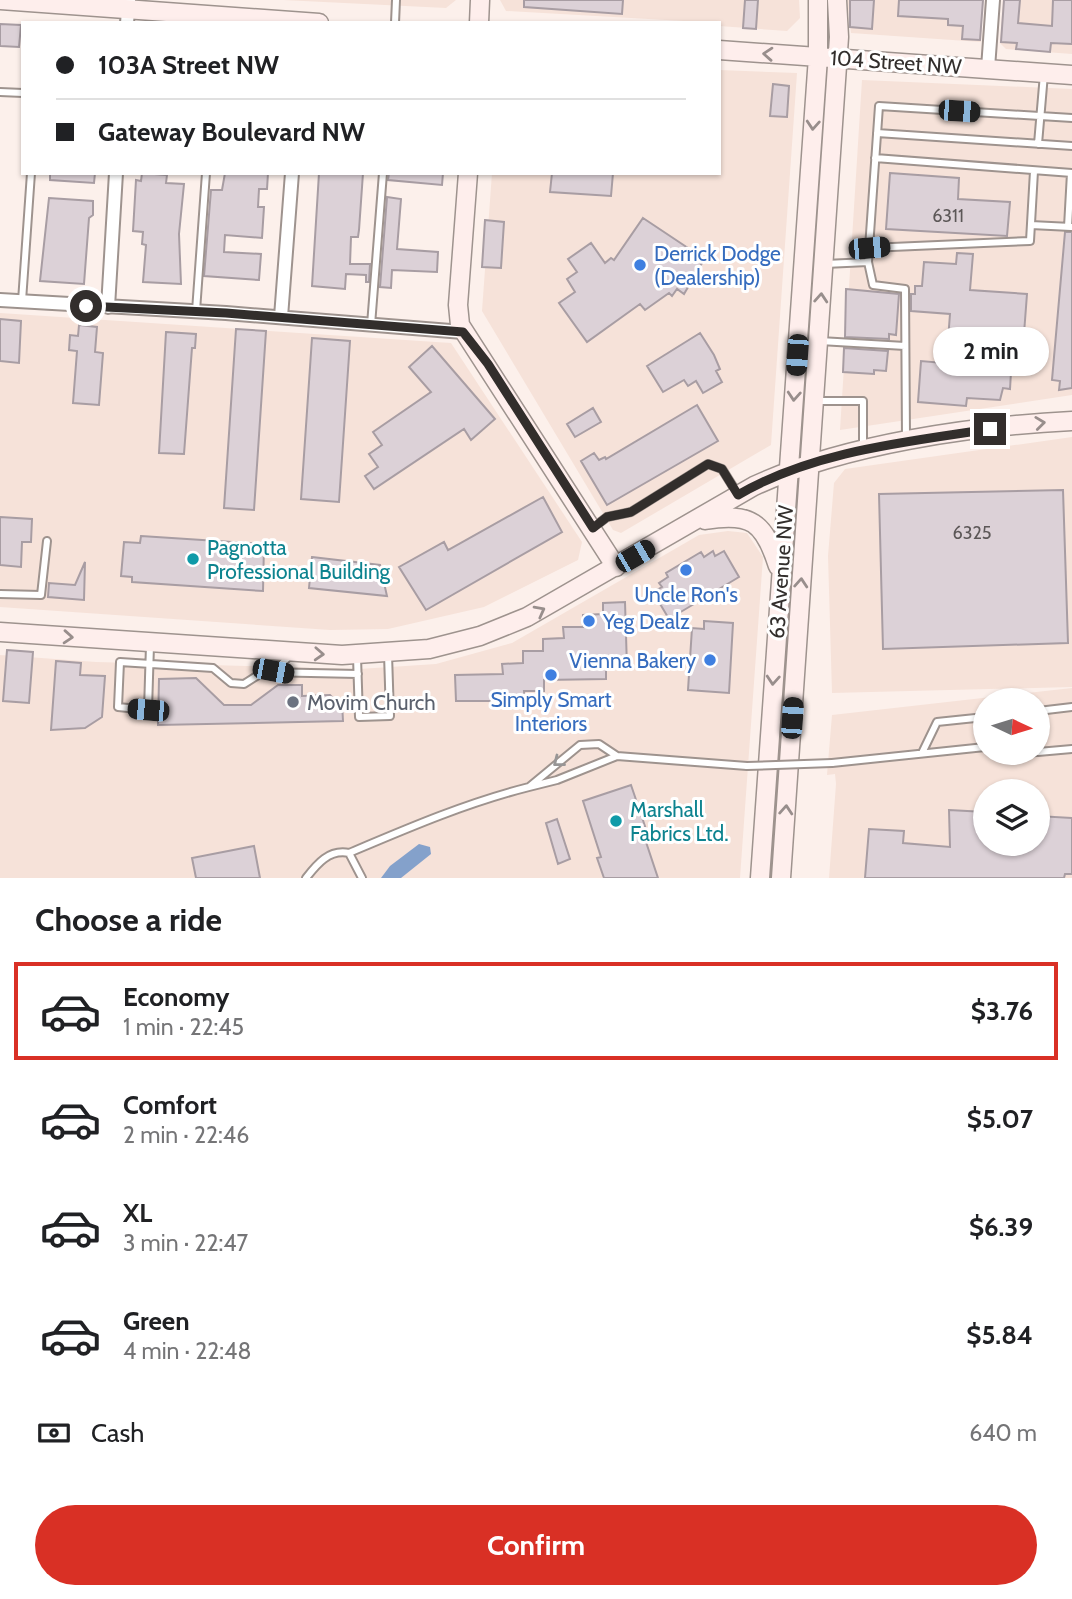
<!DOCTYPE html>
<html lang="en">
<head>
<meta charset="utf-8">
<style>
	body { margin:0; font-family:Cabin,sans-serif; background:#f6f6f6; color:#202124; height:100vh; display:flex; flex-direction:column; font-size:26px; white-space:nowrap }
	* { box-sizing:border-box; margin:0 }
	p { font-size:23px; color:#757577 }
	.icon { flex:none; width:38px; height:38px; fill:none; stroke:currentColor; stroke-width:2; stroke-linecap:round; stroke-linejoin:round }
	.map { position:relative; height:878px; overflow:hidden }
	.details { display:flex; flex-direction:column; background:#fff; flex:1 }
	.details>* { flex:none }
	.top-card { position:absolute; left:21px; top:21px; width:700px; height:154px; border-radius:0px; box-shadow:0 2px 5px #0004; display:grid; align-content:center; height:154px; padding:0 35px; background:#fff }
	.needle { width:46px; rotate:94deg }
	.tools { position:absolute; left:973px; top:688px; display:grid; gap:14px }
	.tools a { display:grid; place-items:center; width:77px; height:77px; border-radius:50%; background:#fff; box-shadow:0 2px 5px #0004; font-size:35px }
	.end { position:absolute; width:32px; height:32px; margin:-16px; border:9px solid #322e2c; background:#fff; box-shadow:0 0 0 4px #fff }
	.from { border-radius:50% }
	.bubble { position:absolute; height:49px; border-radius:24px; background:#fff; box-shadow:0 2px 5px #0004; font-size:23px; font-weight:700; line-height:49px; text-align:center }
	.car { position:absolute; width:21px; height:42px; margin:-21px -10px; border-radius:9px; box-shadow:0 0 5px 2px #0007; background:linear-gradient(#222 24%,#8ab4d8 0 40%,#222 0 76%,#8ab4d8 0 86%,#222 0) }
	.top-card b { display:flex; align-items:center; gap:24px; height:66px; font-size:26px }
	.top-card b+b { border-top:2px solid #e0e0e0 }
	.top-card i { width:18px; height:18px; background:#202124 }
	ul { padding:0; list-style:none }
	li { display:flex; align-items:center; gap:21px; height:98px; margin:0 14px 10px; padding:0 21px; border:4px solid transparent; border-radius:0px }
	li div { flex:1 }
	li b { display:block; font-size:26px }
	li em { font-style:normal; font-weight:700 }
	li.on { border-color:#d93025 }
	li>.icon { width:63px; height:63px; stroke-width:1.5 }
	h2 { padding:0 35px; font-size:32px; line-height:84px }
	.pay { display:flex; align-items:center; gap:18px; height:77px; padding:0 35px; font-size:26px }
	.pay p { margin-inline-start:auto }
	.action { display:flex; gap:14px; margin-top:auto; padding:14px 35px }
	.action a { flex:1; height:80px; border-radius:42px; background:#d93025; color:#fff; font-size:28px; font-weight:700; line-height:80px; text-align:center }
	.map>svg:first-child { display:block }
	.built { fill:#f6e2d9; fill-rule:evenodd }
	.water { fill:#84a1cb }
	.building { fill:#dcd1d7; stroke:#a89da3; stroke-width:2 }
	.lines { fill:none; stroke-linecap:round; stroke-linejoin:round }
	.lane-casing { stroke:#9e938e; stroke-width:10 }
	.street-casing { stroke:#9e938e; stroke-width:16 }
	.secondary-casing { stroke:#9e938e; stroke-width:21 }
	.lane { stroke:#fff; stroke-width:6 }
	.street { stroke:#fff; stroke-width:12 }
	.secondary { stroke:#feeeec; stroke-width:18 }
	.lane-bridge-casing { stroke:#9e938e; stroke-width:10; stroke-linecap:butt }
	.lane-bridge { stroke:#fff; stroke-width:6 }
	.oneway { stroke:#988e8c }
	.oneway2 { stroke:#989696 }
	.route { stroke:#322e2c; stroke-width:9 }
	.shop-dot { fill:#3f7fe0; stroke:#fff; stroke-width:2.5 }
	.culture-dot { fill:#0f9aa8; stroke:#fff; stroke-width:2.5 }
	.worship-dot { fill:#6b7280; stroke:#fff; stroke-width:2.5 }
	.labels { text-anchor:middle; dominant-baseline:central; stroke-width:6; stroke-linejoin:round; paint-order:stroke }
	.number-label { font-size:18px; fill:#5c5757 }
	.street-label { font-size:21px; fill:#322e2c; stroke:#fff }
	.shop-label { font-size:21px; fill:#366cbe; stroke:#fff; text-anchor:start }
	.culture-label { font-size:21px; fill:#0d838f; stroke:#fff; text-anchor:start }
	.worship-label { font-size:21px; fill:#5b616d; stroke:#fff; text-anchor:start }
</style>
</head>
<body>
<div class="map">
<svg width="1072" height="878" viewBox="0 0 1072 878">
	<rect width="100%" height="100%" fill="#fcf0eb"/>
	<path class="built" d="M283,0H456L446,8Z
		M500,0H799L800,18L787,31L719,26V23L506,11Z
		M847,0H983L981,42L851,33Z
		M1003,0H1072V54L1006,49L1000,43Z
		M719,70L797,73L771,445L621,533L613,530L482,311L492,173H719Z
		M862,80L1072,89V395L840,430Z
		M0,313L451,343L582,542L578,560L484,607L388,629L330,630L0,607Z
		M1072,437V687L832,693L828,556L834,483L845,469Z
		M728,531L747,533L763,557L740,878H0V655L96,662L359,669L436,664L512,643L699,535Z
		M1072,688V878H829L836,784L835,774L827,775L832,715ZM985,700H1038V752H985ZM985,791H1038V844H985Z"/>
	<path class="water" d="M419,844L430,847L431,854L401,878H381L390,866Z"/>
	<path class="building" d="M524,0H623L622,14L524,7Z
		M745,0H758L756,29L743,28Z
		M850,0H874L872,29L850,27Z
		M899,0H983L980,40L962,39L963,26L948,25V19L898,16Z
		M1004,0H1020L1018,23L1052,26L1053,0H1072V44L1051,43L1050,52L1016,49L1017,43L1001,42Z
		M0,24L21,25L19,47L0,46Z
		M773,84L789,86L787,117L770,116Z
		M50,173H95L94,183L50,180Z
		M142,173L167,175L166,183L184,184L179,234L181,284L143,282L146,245L142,244L143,232L133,231L136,180L141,181Z
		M225,173H268L267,189H259L258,207H264L262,238L225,235L224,252L261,254L259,280L204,276L211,190H222Z
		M319,173H363L359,230L358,237H351L350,264H370L369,282H366V275L346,274L345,289L312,286Z
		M389,173H443L442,185L388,180Z
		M552,173H613L611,196L550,192Z
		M890,173L959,178L958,199L1010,202L1007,236L886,229Z
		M387,197L401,199L397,249L438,252L437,272L392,270L391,288L380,287Z
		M49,198L93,201V215L89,218L84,284L40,281Z
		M643,218L691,250L688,255L702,263L684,294L677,289L672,296L669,293L645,310L640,304L587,342L559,303L575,292L567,279L577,272L568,259L591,243L605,263L611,258L614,260Z
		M485,220L504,222L501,268L482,267Z
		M1065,232H1072V388L1059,390L1060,381L1052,380Z
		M957,253L973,254L970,290L1027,294L1021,373L1011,372L1010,389L1003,388L1000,400L967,398L966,406L918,402L921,361L943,363L944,352L947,353L950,314L911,311V294H915V286H922L924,262L956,264Z
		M846,289L899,294L896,335L889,334V339L845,337Z
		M0,319L21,321L19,363L0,361Z
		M79,325L97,327L95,352L103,353L99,405L73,403L77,351L69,350L70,335L78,336Z
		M236,329L266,331L254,510L224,508Z
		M166,332L196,334L195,348H192L184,454L159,453Z
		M700,333L714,355L720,369L716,371L722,382L703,393L696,381L688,386L684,380L663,392L647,366Z
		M312,338L350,341L339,502L301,499Z
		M432,346L495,419L471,440L464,429L374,489L365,476L378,467L369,454L382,445L373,432L431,392L409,367Z
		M844,348L888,351L886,371L874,370V374L843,372Z
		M697,405L718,441L607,505L581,461L594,453L599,460L605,457L606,459Z
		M593,408L601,422L575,437L567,424Z
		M1063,490L1068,643L883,649L879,494Z
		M543,497L562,532L426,610L399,567L444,542L448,550Z
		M0,517L32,519L31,542H22L21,567L0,565Z
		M141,536L264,544L263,591L132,582V577L121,576L124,542L140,543Z
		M713,551L715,556L724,551L739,577L669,619L653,592L662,587L659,583L668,577L666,573L701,552L704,557Z
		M312,557L380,565L387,596L309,588Z
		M85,562L84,600L48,597L49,583L75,585Z
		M625,602L627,668L606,669V679L544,680V691H524L525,701H456L455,675L503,674L502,664L523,663V651H543V639L564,638L563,627H583V615L603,614V603Z
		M704,621L733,623L729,693L688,690L692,628L704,629Z
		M7,650L33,652L29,703L3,701Z
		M56,661L81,663L80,675L105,676L102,717L85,728L51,730Z
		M196,678L224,705H251L278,685H302V696L330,695L337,702H342L343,721L158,725L159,679Z
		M631,785L650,841L646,842L658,878H604L597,858L601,857L583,801Z
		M949,810L985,812V844H1038V816L1072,818V874H1065L1064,878H865L869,829L904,831L903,843L950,847Z
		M557,819L570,859L558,864L546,823Z
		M254,846L260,878H196L192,858Z"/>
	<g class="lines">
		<g class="lane-casing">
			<path id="lane" d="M395,23L396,0
				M0,92L23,93
				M877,133L1072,146
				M1038,144L1044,74
				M875,158L1072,173
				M1031,225L1071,227
				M1068,227L1071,173
				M869,248L1030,241L1034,171
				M868,262L873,285L905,289L906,437
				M825,264L868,262L879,106L1072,118
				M22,301L31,173
				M196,311L206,173
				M371,325L383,173
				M820,341L905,346
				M816,401H863V449
				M594,527L607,517L631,512L708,464L722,469L737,493
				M0,594L41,595L47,541
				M150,645L148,710L118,707L120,662L213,668L231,683L244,684L263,672L358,674
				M357,657L359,717L390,716L388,654
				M273,671L275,665H281L289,656
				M1038,711L1072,707
				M996,752L1004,756L1036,752
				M1038,752L1072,749
				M922,753L937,722L985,717
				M617,756L599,744L580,745L529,787L557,780L617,756L747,766
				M832,763L985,747
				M349,853C408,828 466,803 529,787
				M306,878C317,864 329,849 349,853L362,878"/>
		</g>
		<g class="street-casing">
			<path id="street" d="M127,23L129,0
				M988,68L993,0
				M0,300L226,313L463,332
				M108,307L116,173
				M281,317L292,173"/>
		</g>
		<g class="secondary-casing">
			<path id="secondary" d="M0,0L319,23
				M479,23L480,0
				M719,50L1072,75
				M468,173L458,305L460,325L616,567
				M705,520C751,512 764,522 778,566
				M0,632L342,655L429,649L480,636L527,617L754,486C845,444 972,426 1072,421
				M760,878L818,57V0
				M781,878L839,37L837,0"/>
		</g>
		<use href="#lane" class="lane"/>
		<use href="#street" class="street"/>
		<use href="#secondary" class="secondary"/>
		<g class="lane-bridge-casing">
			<path id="lane-bridge" d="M747,766L832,763"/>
		</g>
		<use href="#lane-bridge" class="lane-bridge"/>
	</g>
	<defs><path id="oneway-chevron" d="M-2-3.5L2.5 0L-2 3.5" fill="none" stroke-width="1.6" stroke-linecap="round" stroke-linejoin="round" transform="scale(1.75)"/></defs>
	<g class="oneway">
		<use href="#oneway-chevron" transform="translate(768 54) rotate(-176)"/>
		<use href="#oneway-chevron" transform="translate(813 125) rotate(94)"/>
		<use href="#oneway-chevron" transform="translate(821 298) rotate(-86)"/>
		<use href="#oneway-chevron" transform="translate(794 396) rotate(94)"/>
		<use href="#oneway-chevron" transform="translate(1040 423) rotate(-7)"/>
		<use href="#oneway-chevron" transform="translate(801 583) rotate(-86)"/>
		<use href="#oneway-chevron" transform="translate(540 611) rotate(-28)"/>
		<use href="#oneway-chevron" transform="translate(68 637) rotate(4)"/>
		<use href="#oneway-chevron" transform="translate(319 654) rotate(3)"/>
		<use href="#oneway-chevron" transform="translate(773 680) rotate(94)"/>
		<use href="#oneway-chevron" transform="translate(786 810) rotate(-86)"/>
	</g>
	<use class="oneway2" href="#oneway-chevron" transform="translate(558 762) rotate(142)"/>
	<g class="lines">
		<path class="route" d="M86,306L226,313L463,332L488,364L593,528L607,517L631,512L708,464L722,469L738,495C813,451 906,442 990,429"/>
	</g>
	<g class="shop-dot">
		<circle cx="640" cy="265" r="7"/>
		<circle cx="686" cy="570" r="7"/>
		<circle cx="589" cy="621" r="7"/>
		<circle cx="710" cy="660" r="7"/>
		<circle cx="551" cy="675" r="7"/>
	</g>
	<g class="culture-dot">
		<circle cx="193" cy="559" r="7"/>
		<circle cx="616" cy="821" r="7"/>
	</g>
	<circle class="worship-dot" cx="293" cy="702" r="7"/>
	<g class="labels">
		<g class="number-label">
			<text x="948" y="216">6311</text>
			<text x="972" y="533">6325</text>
		</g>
		<g class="street-label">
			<text transform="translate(896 62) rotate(4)">104 Street NW</text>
			<text transform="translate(781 572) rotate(-86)">63 Avenue NW</text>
		</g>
		<g class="shop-label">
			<text x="654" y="253">Derrick Dodge<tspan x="654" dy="24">(Dealership)</tspan></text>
			<text x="686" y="594" text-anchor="middle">Uncle Ron's</text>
			<text x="603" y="621">Yeg Dealz</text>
			<text x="696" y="660" text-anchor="end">Vienna Bakery</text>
			<text x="551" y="699" text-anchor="middle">Simply Smart<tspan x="551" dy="24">Interiors</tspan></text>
		</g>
		<g class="culture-label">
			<text x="207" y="547">Pagnotta<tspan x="207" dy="24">Professional Building</tspan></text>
			<text x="630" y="809">Marshall<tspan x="630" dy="24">Fabrics Ltd.</tspan></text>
		</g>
		<g class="worship-label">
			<text x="307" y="702">Movim Church</text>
		</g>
	</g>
</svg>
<div class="tools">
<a><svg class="needle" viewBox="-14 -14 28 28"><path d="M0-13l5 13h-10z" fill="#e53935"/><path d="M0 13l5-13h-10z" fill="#757577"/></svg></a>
<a><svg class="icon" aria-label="layers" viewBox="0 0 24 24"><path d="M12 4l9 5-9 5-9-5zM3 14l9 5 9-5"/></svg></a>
</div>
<i class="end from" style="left:86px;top:306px"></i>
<i class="end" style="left:990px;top:429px"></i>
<div class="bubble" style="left:933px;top:327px;width:116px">2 min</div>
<i class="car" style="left:959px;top:111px;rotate:94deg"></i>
<i class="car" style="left:869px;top:248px;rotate:85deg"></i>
<i class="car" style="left:797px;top:355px;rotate:184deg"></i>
<i class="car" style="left:635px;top:556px;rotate:60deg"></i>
<i class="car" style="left:273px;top:671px;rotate:101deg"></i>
<i class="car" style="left:148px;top:710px;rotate:275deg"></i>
<i class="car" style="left:792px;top:718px;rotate:4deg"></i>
<div class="top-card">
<b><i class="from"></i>103A Street NW</b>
<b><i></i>Gateway Boulevard NW</b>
</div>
</div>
<section class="details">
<h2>Choose a ride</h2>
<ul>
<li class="on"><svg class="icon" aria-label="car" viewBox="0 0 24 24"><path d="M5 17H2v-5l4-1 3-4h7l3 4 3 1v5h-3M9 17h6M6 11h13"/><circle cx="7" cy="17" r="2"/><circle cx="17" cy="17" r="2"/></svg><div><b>Economy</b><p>1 min · 22:45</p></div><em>$3.76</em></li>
<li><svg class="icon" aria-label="car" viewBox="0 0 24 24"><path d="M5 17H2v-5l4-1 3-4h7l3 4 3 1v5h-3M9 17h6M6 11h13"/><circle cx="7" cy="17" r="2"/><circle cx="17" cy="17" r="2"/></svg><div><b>Comfort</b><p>2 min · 22:46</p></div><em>$5.07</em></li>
<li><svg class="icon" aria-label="car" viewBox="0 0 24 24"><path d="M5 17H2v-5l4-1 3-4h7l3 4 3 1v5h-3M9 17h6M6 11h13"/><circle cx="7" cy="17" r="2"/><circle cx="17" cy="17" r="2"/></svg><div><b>XL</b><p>3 min · 22:47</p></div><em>$6.39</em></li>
<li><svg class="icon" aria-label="car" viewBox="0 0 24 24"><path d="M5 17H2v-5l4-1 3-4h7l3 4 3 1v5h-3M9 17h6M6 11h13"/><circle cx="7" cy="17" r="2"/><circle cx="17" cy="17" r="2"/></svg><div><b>Green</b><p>4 min · 22:48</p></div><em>$5.84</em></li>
</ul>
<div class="pay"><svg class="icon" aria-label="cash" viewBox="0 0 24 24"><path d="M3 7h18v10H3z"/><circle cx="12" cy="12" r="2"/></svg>Cash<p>640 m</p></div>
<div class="action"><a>Confirm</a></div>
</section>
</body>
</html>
